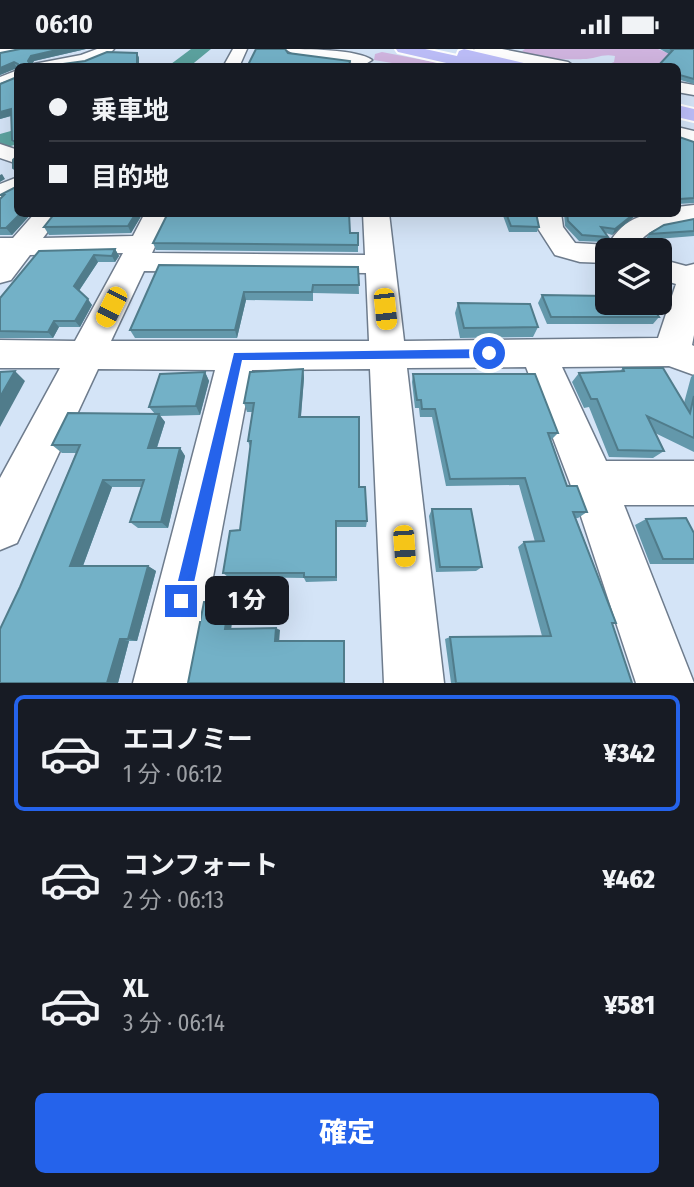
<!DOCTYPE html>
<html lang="ja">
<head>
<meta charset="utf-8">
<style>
	body { margin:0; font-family:"Fira Sans Condensed","Noto Sans JP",sans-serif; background:#242831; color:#f1f3f6; height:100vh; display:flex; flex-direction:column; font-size:26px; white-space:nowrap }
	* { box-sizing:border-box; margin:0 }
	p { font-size:23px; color:#9ea1a6 }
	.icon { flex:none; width:38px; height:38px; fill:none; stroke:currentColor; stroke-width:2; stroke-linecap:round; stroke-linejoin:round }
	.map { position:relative; height:634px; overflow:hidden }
	.drawer { display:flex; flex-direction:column; background:#171b24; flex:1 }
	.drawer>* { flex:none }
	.banner { position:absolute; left:14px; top:14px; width:667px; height:154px; border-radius:10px; box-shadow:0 7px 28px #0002; display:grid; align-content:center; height:154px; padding:0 35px; background:#171b24 }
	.fabs { position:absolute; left:595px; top:189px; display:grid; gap:14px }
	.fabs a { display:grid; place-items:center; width:77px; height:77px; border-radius:10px; background:#171b24; box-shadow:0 7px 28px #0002; font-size:35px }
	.end { position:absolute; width:32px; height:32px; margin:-16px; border:9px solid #2563eb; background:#fff; box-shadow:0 0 0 4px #fff }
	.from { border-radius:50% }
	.bubble { position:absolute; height:49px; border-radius:10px; background:#171b24; box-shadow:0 7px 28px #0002; font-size:23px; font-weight:800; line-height:49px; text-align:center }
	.car { position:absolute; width:21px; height:42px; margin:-21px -10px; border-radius:9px; box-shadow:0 0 5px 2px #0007; background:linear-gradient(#f5c518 24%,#345 0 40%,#f5c518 0 76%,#345 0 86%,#f5c518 0) }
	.banner b { display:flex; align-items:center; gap:24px; height:66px; font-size:26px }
	.banner b+b { border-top:2px solid #363941 }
	.banner i { width:18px; height:18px; background:#f1f3f6 }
	ul { padding:12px 0 0; list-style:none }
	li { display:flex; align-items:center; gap:21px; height:116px; margin:0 14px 10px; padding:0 21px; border:4px solid transparent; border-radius:10px }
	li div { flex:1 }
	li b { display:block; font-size:26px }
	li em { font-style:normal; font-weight:800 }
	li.on { border-color:#2563eb }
	li>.icon { width:63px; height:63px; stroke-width:1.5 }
	.cta { display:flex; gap:14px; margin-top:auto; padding:14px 35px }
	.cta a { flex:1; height:80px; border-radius:10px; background:#2563eb; color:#fff; font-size:28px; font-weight:800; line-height:80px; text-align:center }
	.status { display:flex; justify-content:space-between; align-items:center; height:49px; padding:0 35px; background:#171b24; direction:ltr }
	.status svg { height:19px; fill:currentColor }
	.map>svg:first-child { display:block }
	.green { fill:#d1b5e0 }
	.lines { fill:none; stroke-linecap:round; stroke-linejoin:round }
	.river { fill:#5ca29f; fill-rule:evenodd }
	.minor-casing { stroke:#6e7c8d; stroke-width:3 }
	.highway-casing { stroke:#fff; stroke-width:4 }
	.minor { fill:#fff; fill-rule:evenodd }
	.highway { fill:#bdbef9; fill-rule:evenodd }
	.wall { fill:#6398ab }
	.shaded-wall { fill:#507c8b }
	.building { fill:#73b1c7; stroke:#507c8b; stroke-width:2 }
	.route { fill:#2563eb }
</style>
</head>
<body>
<div class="status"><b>06:10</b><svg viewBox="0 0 49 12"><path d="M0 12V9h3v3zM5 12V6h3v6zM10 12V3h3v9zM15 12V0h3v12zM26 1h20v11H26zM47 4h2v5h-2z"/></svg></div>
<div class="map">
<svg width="694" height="634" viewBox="0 0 694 634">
	<rect width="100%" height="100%" fill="#d4e4f7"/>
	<path class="green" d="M525,0H658L673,6L675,15L604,17L614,13L615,7C603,4 595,10 583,10C567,11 536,10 522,2Z
		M382,3L454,17H410L374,11L375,5Z"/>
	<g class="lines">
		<path class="river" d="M191,0H211L189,18H167Z
			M18,80V95L0,100V85Z"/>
		<g class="minor-casing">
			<path id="minor" d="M0,0H24L22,3L0,8Z
				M97,0H114C95,21 59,18 33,18L34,15L81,6Z
				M233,0H247L239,18H223Z
				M285,0C305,0 357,0 372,11L364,16L292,4Z
				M474,0H502L568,13L575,18H544L476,3Z
				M18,21V32L0,39V28Z
				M677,33L694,36V46L677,43Z
				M677,78L694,82V94L677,90Z
				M0,95L18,101V115L0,109Z
				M18,128V145L0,152V135Z
				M694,156V172C670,174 646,178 634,201H607V214L580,213L555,206L537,178L535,164H561L563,178L575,194L608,196C626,166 645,164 677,164V158Z
				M35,164H62L43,189L133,187L145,164H171L152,204L365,206L363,164H389L404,292L658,289L676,235L660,230V210L686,217L694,215V286L692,296L694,297V326L669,317L562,318L606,412H694V456H624L694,634H636L570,434L526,318L407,319L444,634H384L370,320L252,321L193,634H133L215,321L98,320L17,494L0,501V429L60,319H0V291L75,292L123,204L30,206L11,231L0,234V189H13ZM144,222L366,224L369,292H111Z"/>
		</g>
		<g class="highway-casing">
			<path id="highway" d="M396,0H425L457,7L459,2L464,0L528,15L530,18H464L398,3Z
				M677,56L694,60V72L677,68Z"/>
		</g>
		<use href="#minor" class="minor"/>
		<use href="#highway" class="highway"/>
	</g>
	<path class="wall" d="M20,0H86L34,12L32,15H63L85,12L107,3L137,4L139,9V18H18V164H32L12,186H0V150L2,148L0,146L16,138V123L13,119V111L16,108L17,98L12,91L11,67L0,70V34L17,28V19L0,26V4Z
		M660,0H694V35L677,30L669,5Z
		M677,82L679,88L694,93V154L678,155L677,157Z
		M143,164L131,184L49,186L44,178Z
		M502,164H536L539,178L537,183H509Z
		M564,164H651L636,166L612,186L606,184L608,188L605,193L579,192L565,177Z
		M694,170V187L645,191L649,185Z
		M350,184L358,196V203L156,201L153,194Z
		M115,200L119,207L115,213H98L79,242L92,256L80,278H59L53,289H0V249L39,202Z
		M159,216L358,218L359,245L313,244V252L246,251L237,289H135L130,281Z
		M604,234H607V254L659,268L653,275H547L538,254L542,246L601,247L599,242Z
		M458,254L538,278L533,288L460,289L455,264Z
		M623,319L684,354L691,328L694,325V403L655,384L664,402L653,409L609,408L589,358L584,359L572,333L579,324L620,322Z
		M303,320L304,329L301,368L359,438L367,472L366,478H336L337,532L306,533L304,529L228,528L223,524L240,481L250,398L248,392L252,363H247L244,354Z
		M205,323L209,332L200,366L160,367L165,373L157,399H180L185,407L168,479H138L130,473L142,438H112L83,517H148L156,522L137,592H129L118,634H0L20,538L76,404H62L52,396L155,365L149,358Z
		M413,325L558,384L551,391L567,437L587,463L578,469H576L616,574L612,575L632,634H451L445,590L450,588L542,587L518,498L524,493H535L519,436L446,437L432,368H420L419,359H415L412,333Z
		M432,460L482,518L476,522L436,523L429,467Z
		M646,470L694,484V515H650L635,476Z"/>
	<path class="shaded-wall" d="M61,0H86L34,12L31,17L28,12L31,7Z
		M137,4L139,9V18H114Z
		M14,13L17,19L0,26V19Z
		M11,60L14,66L0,70V63Z
		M2,125L5,130L0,133V126Z
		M21,164H32L12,186L6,179Z
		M136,164H143L131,184L128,177Z
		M635,164H651L636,166L612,186L615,180Z
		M115,200L119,207L115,213L112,207Z
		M94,206L98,213L78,243L74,237Z
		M244,243L246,251L237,289L235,281Z
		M88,250L92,256L80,278L75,272Z
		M54,272L59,278L53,289L48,283Z
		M303,320L304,329L300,377L299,368Z
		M15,322L25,332L0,378V348Z
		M205,323L209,332L200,366L196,357Z
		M159,365L165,373L154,407L148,399Z
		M180,399L185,407L168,479L161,473Z
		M103,431L112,438L81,522L70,517Z
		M148,517L156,522L137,592L128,590Z
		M229,553L234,556L231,582L225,580Z
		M276,579L280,581L279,594L275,592Z
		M120,590L129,592L118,634H107Z"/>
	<path class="building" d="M20,0H61L31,7L28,12L30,15H63L85,12L107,3L137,4V15L114,18H18V15L14,13L0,19V4Z
		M256,0H285L288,4L350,12L349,18H247Z
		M670,0H694V30L680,26L677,28V18H657L673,1Z
		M18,18V164H21L6,179H0V150L4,146H0L16,138V121L13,119V111L16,108L17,94L12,91L11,60L0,63V35L17,28Z
		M677,82L679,88L694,93V149L680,150L677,156Z
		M55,164H136L128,177L44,178Z
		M168,164H349L350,184H358V196L153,194Z
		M506,164H536L539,178L511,177Z
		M567,164H635L615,180L601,178L608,188L582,186L568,172Z
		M694,170V182L649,185L664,176Z
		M115,200L112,207L94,206L74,237L88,250L75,272H54L48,283L0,282V249L39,202Z
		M159,216L358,218L359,236H313L312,243H244L235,281H130Z
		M542,246L607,247V254H650L659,268H551Z
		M458,254L530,255L538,278L464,279Z
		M623,319H663L690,364L694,347V389L647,367L664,402L618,401L597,350H591L579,324L624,322Z
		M303,320L299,368H359V438H365L367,472H336V528H304V524H223L230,482L240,481L251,392H248L254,354H244L250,323Z
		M15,322L0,348V323Z
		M205,323L196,357L149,358L160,325Z
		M413,325H535L558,384H548L567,437H577L587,463H573L616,574H612L632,634H456L450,588L551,587L524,493L544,492L525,429L450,430L435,360H422L421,351H417Z
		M68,364L159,365L148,399H180L161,473H130L144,431H103L70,517H148L128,590H120L107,634H0V580L20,538L80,396H52Z
		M432,460H471L482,518H440Z
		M686,469L694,484V510H663L646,470Z
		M204,553H229L225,580L276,579L275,592H344V634H188Z"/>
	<path class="route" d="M489,300L494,304L489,309L242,311L190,552L187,558L181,560L175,558L173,552L234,304Z"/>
</svg>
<div class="fabs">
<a><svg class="icon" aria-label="layers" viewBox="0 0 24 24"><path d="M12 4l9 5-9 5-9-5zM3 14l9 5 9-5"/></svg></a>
</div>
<i class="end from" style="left:489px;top:304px"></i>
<i class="end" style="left:181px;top:552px"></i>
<div class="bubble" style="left:205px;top:527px;width:84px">1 分</div>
<i class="car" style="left:111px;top:258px;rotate:207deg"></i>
<i class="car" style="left:385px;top:260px;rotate:174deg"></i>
<i class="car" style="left:404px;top:497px;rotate:176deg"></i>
<div class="banner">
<b><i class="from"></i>乗車地</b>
<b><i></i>目的地</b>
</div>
</div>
<section class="drawer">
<ul>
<li class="on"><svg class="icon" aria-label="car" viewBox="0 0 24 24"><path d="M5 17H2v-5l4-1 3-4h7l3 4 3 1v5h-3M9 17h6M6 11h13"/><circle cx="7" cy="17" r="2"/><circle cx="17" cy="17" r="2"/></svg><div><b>エコノミー</b><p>1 分 · 06:12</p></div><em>¥342</em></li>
<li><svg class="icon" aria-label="car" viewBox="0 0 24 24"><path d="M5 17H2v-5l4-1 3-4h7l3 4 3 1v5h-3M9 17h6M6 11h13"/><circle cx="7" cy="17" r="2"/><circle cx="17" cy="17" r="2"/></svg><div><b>コンフォート</b><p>2 分 · 06:13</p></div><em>¥462</em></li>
<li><svg class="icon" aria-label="car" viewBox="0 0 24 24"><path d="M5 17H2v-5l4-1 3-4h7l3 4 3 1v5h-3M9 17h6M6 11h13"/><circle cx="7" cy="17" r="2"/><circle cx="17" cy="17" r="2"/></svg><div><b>XL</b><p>3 分 · 06:14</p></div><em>¥581</em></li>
</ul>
<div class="cta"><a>確定</a></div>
</section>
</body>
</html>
